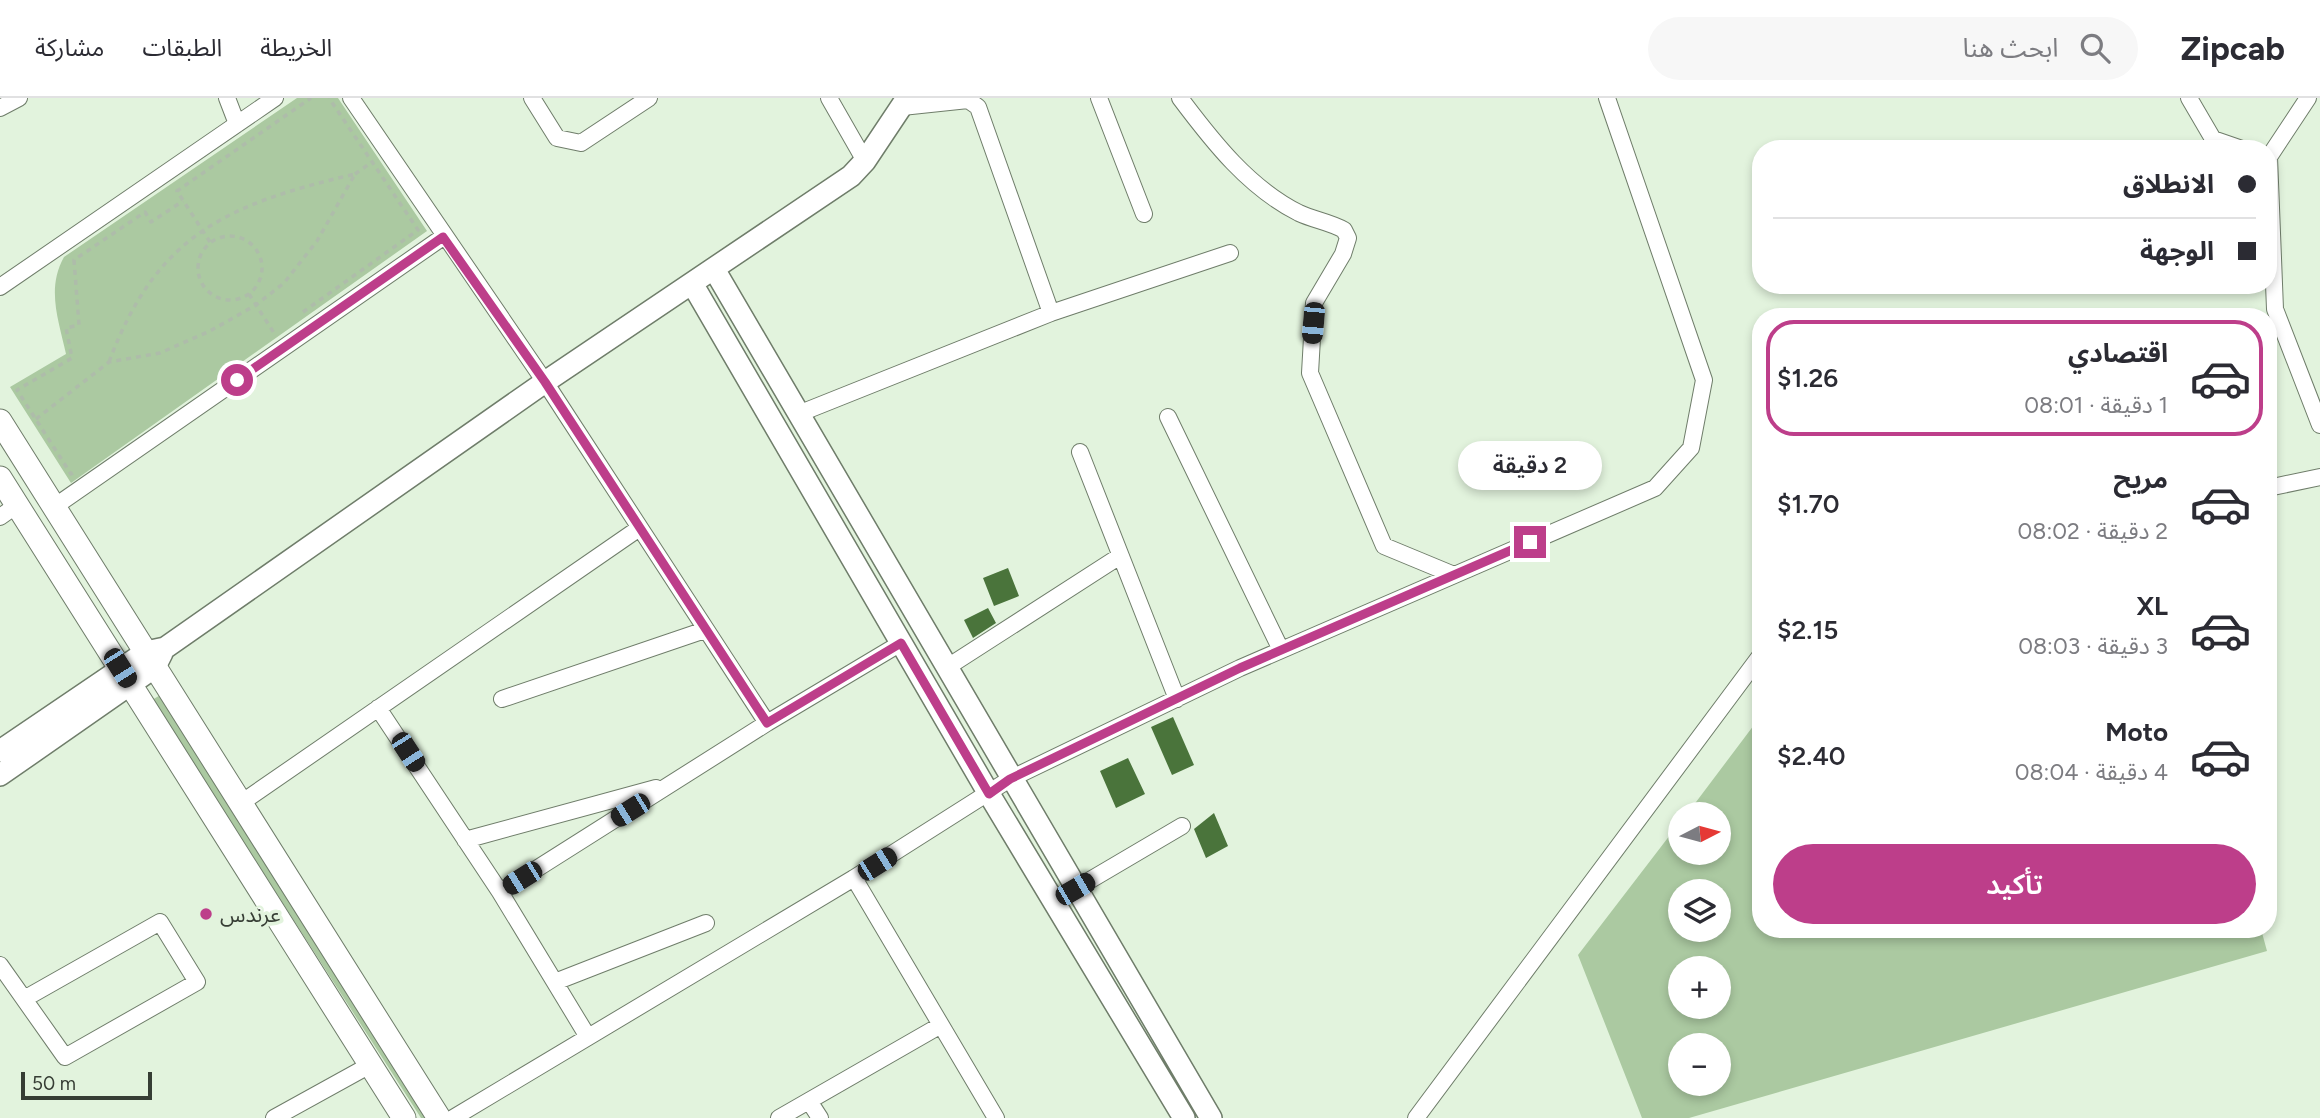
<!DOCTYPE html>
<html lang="ar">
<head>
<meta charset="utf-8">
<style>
	body { margin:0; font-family:Figtree,"Noto Sans Arabic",sans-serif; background:#f7f7f7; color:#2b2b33; direction:rtl; height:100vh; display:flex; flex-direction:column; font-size:26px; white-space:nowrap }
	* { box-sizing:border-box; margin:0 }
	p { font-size:23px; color:#7c7c81 }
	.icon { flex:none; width:38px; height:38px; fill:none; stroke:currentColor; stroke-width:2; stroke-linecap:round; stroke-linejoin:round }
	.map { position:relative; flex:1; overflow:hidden; direction:ltr }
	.sheet { position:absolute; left:1752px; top:210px; width:525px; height:630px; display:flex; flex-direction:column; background:#fff; border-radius:28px; box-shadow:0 4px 10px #0003; direction:rtl }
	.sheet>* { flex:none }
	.banner { position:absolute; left:1752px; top:42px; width:525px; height:154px; border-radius:28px; box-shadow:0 4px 10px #0003; direction:rtl; display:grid; align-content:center; height:154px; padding:0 21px; background:#fff }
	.needle { width:46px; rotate:84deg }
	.tools { position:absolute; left:1668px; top:704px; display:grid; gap:14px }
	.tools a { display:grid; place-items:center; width:63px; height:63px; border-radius:50%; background:#fff; box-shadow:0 4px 10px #0003; font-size:35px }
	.scale { position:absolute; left:21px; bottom:18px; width:131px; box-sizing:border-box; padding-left:7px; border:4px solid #363d34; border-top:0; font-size:19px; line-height:24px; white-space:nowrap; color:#363d34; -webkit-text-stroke:5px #e2f3dd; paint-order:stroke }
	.end { position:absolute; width:32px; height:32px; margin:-16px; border:9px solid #bd3e8a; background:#fff; box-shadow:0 0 0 4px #fff }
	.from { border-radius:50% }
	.bubble { position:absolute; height:49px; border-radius:24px; background:#fff; box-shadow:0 4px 10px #0003; font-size:23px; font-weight:600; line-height:49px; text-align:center; direction:rtl }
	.car { position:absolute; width:21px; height:42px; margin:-21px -10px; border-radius:9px; box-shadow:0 0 5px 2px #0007; background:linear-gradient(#222 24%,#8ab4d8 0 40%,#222 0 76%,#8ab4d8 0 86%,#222 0) }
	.banner b { display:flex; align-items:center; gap:24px; height:66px; font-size:26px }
	.banner b+b { border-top:2px solid #e1e1e2 }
	.banner i { width:18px; height:18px; background:#2b2b33 }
	ul { padding:12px 0 0; list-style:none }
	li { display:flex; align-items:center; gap:21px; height:116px; margin:0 14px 10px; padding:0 7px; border:4px solid transparent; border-radius:28px }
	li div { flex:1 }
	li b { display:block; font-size:26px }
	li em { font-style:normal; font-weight:600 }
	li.current { border-color:#bd3e8a }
	li>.icon { width:63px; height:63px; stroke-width:1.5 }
	.button { display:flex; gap:14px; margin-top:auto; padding:14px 21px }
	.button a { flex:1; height:80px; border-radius:42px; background:#bd3e8a; color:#fff; font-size:28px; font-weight:600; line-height:80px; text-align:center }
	header { display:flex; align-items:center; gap:42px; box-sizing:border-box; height:98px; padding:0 35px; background:#fff; border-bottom:2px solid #e1e1e2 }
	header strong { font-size:33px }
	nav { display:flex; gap:38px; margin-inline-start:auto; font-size:24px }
	.search { width:490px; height:63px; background:#f7f7f7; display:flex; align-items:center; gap:18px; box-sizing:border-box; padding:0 24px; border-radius:38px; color:#7c7c81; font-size:26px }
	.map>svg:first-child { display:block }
	.green { fill:#abc9a1; fill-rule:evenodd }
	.building { fill:#4a743b }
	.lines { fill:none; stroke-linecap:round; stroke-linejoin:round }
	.minor-casing { stroke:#6f7d6a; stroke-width:18 }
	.tertiary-casing { stroke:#6f7d6a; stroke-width:24 }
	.secondary-casing { stroke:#6f7d6a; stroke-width:25 }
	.path { stroke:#aebcaa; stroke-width:3.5; stroke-dasharray:5 5; stroke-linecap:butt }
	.minor { stroke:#fff; stroke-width:16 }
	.tertiary { stroke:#fff; stroke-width:21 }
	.secondary { stroke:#fff; stroke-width:23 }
	.route { stroke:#bd3e8a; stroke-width:9 }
	.poi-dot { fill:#bd3e8a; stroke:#e2f3dd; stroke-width:2.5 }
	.labels { text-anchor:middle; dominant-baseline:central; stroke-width:7; stroke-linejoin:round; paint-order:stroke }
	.poi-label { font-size:21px; fill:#363d34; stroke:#e2f3dd; text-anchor:start }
</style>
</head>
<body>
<header>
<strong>Zipcab</strong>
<div class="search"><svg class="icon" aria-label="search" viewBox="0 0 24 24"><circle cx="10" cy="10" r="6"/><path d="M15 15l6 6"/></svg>ابحث هنا</div>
<nav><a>الخريطة</a><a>الطبقات</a><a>مشاركة</a></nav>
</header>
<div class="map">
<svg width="2320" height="1020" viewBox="0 0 2320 1020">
	<rect width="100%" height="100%" fill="#e2f3dd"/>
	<path class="green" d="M297,0H338L427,133L71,385L10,289L66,256C59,223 46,191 64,159Z
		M162,596L430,1020H421L152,602Z
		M1760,619V831H2261L2267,853L1689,1020H1642L1578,857L1680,724V754H1718V716H1687ZM1680,793H1718V831H1680ZM1680,870H1718V908H1680ZM1680,947H1718V985H1680Z"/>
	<path class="building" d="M1008,470L1019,498L994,508L983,480Z
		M988,510L996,525L973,540L964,522Z
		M1173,619L1194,667L1172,677L1151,629Z
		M1128,660L1145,696L1116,710L1100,673Z
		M1214,715L1228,748L1206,760L1194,731Z"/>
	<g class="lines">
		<g class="minor-casing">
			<path id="minor" d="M227,0L237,26
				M351,0L545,284L767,625
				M532,0L557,40L581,45L649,0
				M829,0L865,63
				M1099,0L1144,116
				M1180,0C1213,44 1249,90 1299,115C1314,122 1330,124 1344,132L1348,140L1343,156L1314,205L1310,275L1384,448L1454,477
				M2189,0L2213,41L2242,51
				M2308,0L2269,59L2275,211L2320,327
				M902,9L968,2L978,9L1051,215
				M0,10L19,0
				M0,189L275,0
				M798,316L1051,215L1230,155
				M1168,319L1281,552
				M1080,354L1177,601
				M2268,390L2320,379
				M54,409L443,139
				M0,419L17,407
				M946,570L1120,458
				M502,601L705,532
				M378,610L500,794L588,939
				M241,705L638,431
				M465,742L656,690
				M854,780L996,1020
				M1075,791L1182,728
				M500,794L767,625L901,545
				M0,867L65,959L197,884L160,824L24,901
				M555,884L706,825
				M809,1003L820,1020
				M274,1020L370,967
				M453,1020L854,780L1010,681L1240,570L1655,390L1691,350L1704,282L1607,0
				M779,1020L941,927
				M1416,1020L1760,558"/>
		</g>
		<g class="tertiary-casing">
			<path id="tertiary" d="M714,171L1211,1020
				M693,187L989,696L1184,1020
				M0,653L146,554L165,550L545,284L851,78L865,63L907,0
				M0,677L155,569L162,555"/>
		</g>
		<g class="secondary-casing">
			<path id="secondary" d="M0,323L439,1020
				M0,380L404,1020"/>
		</g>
		<path class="path" d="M355,76L372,64
			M198 170a32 32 0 1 1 64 0a32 32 0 1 1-64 0Z
			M210,144L177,93L311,0
			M249,196L274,235
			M303,214L418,132L329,0
			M36,321L109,264L160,255L210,233L256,207L284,185L317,143L355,76C229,106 157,135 109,264
			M73,375L71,376L17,292L72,260L66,230L79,227L74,162L145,114L151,124L183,103"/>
		<use href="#minor" class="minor"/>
		<use href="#tertiary" class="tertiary"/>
		<use href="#secondary" class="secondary"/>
	</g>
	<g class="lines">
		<path class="route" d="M237,282L443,139L545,284L767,625L901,545L989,696L1010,681L1240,570L1530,444"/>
	</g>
	<circle class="poi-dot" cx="206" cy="816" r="7"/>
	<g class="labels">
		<g class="poi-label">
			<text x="220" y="816">عرندس</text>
		</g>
	</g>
</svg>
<div class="tools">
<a><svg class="needle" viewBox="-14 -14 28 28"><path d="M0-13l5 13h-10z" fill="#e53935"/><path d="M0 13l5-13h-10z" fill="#7c7c81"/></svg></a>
<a><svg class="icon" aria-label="layers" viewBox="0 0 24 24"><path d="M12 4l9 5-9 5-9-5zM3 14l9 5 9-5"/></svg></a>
<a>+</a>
<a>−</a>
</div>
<div class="scale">50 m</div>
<i class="end from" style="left:237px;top:282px"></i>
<i class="end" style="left:1530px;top:444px"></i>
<div class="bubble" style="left:1458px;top:343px;width:144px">2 دقيقة</div>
<i class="car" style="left:1313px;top:225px;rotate:185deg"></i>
<i class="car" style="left:120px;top:570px;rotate:148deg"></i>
<i class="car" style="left:408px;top:654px;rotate:147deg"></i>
<i class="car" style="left:630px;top:712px;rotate:238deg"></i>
<i class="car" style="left:877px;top:766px;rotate:58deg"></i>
<i class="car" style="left:522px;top:780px;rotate:238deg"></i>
<i class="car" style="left:1075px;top:791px;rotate:60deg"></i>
<div class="banner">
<b><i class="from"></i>الانطلاق</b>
<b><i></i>الوجهة</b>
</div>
<section class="sheet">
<ul>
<li class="current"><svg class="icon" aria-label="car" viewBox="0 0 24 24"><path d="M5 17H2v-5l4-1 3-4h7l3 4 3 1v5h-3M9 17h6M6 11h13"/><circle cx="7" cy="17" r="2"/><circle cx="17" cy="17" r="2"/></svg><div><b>اقتصادي</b><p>1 دقيقة · 08:01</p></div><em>$1.26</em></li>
<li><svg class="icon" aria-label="car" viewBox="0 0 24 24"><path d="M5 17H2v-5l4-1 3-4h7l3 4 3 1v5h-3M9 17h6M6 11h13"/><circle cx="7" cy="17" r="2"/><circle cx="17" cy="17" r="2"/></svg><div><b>مريح</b><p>2 دقيقة · 08:02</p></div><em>$1.70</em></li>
<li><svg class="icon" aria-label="car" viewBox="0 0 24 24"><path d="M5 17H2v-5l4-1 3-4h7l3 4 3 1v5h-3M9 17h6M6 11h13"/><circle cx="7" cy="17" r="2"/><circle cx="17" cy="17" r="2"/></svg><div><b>XL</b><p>3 دقيقة · 08:03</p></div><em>$2.15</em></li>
<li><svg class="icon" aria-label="car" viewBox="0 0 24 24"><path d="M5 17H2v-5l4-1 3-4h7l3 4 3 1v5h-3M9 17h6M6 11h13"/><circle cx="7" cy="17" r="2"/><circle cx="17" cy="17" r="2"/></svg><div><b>Moto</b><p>4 دقيقة · 08:04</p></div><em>$2.40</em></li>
</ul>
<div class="button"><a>تأكيد</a></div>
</section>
</div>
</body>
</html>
